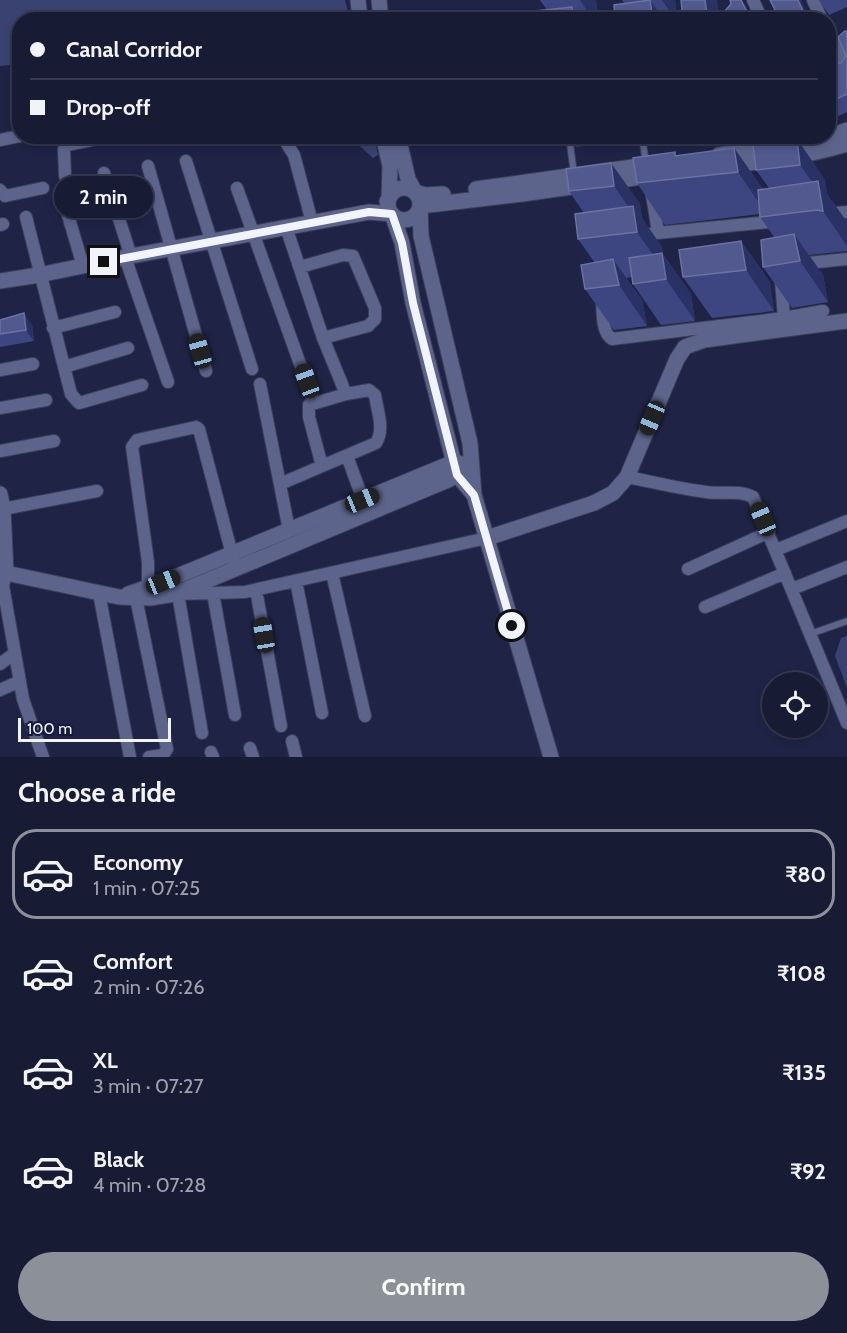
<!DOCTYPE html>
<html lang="en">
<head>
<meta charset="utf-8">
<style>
	body { margin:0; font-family:Cabin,sans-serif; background:#20243c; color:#f1f3f6; height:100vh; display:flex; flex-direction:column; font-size:22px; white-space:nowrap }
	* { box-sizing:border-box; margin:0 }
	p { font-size:20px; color:#9ea1ac }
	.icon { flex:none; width:33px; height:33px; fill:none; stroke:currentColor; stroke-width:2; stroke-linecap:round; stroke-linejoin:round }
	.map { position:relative; height:757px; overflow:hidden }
	.side { display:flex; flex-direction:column; background:#171b34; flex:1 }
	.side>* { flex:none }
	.top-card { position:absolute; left:12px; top:12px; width:824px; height:132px; border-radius:24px; box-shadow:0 3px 9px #0003,0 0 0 2px #36394f; display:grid; align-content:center; height:132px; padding:0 18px; background:#171b34 }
	.tools { position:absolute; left:762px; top:672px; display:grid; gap:12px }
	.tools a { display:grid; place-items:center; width:66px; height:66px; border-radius:50%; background:#171b34; box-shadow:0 3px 9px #0003,0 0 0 2px #36394f; font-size:30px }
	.scale { position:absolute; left:18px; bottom:15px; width:153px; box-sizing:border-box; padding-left:6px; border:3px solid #f1f3fd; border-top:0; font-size:16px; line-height:21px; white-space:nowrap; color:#f1f3fd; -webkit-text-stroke:4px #161a3b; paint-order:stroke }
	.end { position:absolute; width:27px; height:27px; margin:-14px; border:8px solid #f1f3fd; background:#111; box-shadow:0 0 0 3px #111 }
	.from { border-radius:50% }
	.bubble { position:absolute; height:42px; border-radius:21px; background:#171b34; box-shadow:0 3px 9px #0003,0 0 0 2px #36394f; font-size:20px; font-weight:700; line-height:42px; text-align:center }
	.car { position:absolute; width:18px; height:36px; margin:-18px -9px; border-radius:8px; box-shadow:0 0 4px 2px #0007; background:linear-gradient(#222 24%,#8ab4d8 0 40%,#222 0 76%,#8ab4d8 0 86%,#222 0) }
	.top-card b { display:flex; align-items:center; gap:21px; height:57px; font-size:22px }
	.top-card b+b { border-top:2px solid #36394f }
	.top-card i { width:15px; height:15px; background:#f1f3f6 }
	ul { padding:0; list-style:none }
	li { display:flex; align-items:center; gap:18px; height:90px; margin:0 12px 9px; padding:0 6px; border:3px solid transparent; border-radius:24px }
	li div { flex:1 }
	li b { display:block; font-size:22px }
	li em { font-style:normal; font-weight:700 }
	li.active { border-color:#8c9099 }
	li>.icon { width:54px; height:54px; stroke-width:1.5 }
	h2 { padding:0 18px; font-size:27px; line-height:72px }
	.button { display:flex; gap:12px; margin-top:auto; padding:12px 18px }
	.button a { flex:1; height:69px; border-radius:36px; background:#8c9099; color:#fff; font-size:24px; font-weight:700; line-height:69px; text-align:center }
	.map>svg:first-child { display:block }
	.green { fill:#3a4272 }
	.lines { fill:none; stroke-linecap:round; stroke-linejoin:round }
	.service-casing { stroke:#3d3f59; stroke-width:8 }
	.minor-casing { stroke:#3d3f59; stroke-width:14 }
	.tertiary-casing { stroke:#3d3f59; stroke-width:17 }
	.service { stroke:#5c648b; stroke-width:6 }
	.minor { stroke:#5c648b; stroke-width:12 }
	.tertiary { stroke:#5c648b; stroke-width:15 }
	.wall { fill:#3e4681 }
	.shaded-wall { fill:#2a3164 }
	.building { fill:#52598f; stroke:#6b71a0; stroke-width:1.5 }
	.route { stroke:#f1f3fd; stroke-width:8 }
</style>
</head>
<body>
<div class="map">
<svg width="847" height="757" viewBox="0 0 847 757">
	<rect width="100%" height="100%" fill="#1f2446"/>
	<path class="green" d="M0,0H345L350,19L20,20L19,64L0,66Z
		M350,137H374L378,155L373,158Z
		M847,636V688L835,656L841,638Z"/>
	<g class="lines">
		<g class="service-casing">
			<path id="service" d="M569,136L574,174
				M642,136L646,164
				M810,634L847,621"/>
		</g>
		<g class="minor-casing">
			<path id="minor" d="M753,0L762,20
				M813,0L822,20
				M828,30L847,69
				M282,136L294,155L312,222
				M0,140L20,136
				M186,161L252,369
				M148,166L206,371
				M104,173L131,256
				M65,176L64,149L67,145L112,136
				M237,188L314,403
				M0,190L5,196L43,188
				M652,195L658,232
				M63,198L83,266
				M824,214L847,212
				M26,217L71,394L79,403L142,385
				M0,225L3,224
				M286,227L323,338L346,394
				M637,235L780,221
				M125,257L168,382
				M798,264L847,259
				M300,267L343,255L353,256L375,308V319L368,326L323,338
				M602,299C603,311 601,332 612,339L784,318L781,280
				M784,318L823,311
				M53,328L115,312
				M64,367L128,348
				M0,370L33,364
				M260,384L289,530
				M0,408L46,400
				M0,451L54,441
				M347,456L366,508
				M627,477C653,482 680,489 706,492C721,495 739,489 753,497L847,723
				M280,484L376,443C385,429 377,410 375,395L369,390L346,394L309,405V417L322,466
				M3,509L97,491
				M776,550L847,521
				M688,569L769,532
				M6,573L3,586L23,699L43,757
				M332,573L365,716
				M296,581L322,713
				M148,587V562L132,447L137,440L196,427L199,429L234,562
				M792,589L847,567
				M256,590L281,726
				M99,593L130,757
				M213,593L235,715
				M178,594L202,733
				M179,594L245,592L487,538
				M136,598L167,749L163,755L149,757
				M705,607L785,573
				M0,664L15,653
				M0,690L20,681
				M292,741L296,757
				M250,748L253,757
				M211,752L213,757"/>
		</g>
		<g class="tertiary-casing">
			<path id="tertiary" d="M358,0L360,20
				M379,0L381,20
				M383,136L390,166L389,199L387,201
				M398,136L408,179L415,192L425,195L443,194
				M719,155C762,149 807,147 847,130
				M726,166C767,161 808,156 847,144
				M388 204a16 16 0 1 1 32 0a16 16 0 1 1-32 0Z
				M476,189L654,164
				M0,281L39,275L131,256L369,212L392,214L402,243L413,303L457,475L474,495
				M0,494L3,509L6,573
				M487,538L594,503L613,493L627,477L677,359L685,347L704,340L847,321
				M0,574L6,573L119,597L150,598L175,594L448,480L464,471
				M128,594L163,582L454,462L462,464
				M551,757L474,495L470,443L421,236L420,206L522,194L655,175"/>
		</g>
		<use href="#service" class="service"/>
		<use href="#minor" class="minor"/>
		<use href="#tertiary" class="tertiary"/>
	</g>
	<path class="wall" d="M540,0H596L598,20H537L547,10Z
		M622,0H675L677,20H615L624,3Z
		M819,0H847V7L829,15Z
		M847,31V112L832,119L828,113V56L834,63H841L846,56Z
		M568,136H608L609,143L576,147Z
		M797,139L825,180L827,194L847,222V251L809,255L823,275L828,302L792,308L763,267L774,237L760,217V214L665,225L637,183L678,156L734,148L763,189L769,188L756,170Z
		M611,163L640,204L642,218L662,247L663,254L691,294L695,321L661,325L633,284L632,277L626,278L642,300L647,326L614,330L585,289L595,263L578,239L584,213L569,191Z
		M741,241L770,282L774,311L712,318L683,277Z
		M0,320L32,325L34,341L0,347Z"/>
	<path class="shaded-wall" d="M580,0H596L598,20H593Z
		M650,0L664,20H653Z
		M662,0H675L677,20H676Z
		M705,0H717L720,20H708Z
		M741,0H742L747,8L754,20H751Z
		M798,0H801L810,20H807Z
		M572,7L581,20H574Z
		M604,136H608L609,143Z
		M797,139L825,180L827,194L847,222V246L823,211L820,193L800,165Z
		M734,148L763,189L766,213L738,172Z
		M611,163L640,204L642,218L662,247L663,254L691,294L695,321L666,279L665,272L637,232L634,215L614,186Z
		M794,234L823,275L828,302L800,261Z
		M741,241L770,282L774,311L746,270Z
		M613,259L642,300L647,326L619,285Z
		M24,313L32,325L34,341L26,330Z"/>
	<path class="building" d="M650,0L653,20H615L614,5Z
		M681,0H705L708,20H683Z
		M730,0H741L751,20H725L722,14L731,4Z
		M770,0H798L807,20H780Z
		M572,7L574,20H537L536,11Z
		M845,31H847V94L828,103V57H829L834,63H841L846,56L838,37Z
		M797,139L800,165L756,170L753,145Z
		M734,148L738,172L637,183L633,158L675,152V156Z
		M611,163L614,186L569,191L566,169Z
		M818,181L823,211L817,210L760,217L758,190Z
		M633,206L637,232L578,239L575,214Z
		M794,234L800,261L763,267L761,240Z
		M741,241L746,270L683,277L679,250Z
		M662,253L666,279L633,284L629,258Z
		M613,259L619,285L585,289L581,265Z
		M24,313L26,330L0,334V320Z"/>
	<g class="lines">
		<path class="route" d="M104,262L369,212L392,214L402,243L413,303L457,475L474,495L512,626"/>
	</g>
</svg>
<div class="tools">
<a><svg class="icon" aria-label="locate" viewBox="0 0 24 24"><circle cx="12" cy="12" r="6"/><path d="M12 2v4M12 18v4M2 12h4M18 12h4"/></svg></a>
</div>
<div class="scale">100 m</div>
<i class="end from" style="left:512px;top:626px"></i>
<i class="end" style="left:104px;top:262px"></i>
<div class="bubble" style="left:54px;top:176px;width:99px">2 min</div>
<i class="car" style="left:200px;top:351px;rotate:344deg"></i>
<i class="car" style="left:307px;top:381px;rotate:340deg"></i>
<i class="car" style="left:652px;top:418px;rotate:203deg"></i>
<i class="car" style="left:362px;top:500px;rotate:68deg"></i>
<i class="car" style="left:763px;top:519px;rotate:337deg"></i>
<i class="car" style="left:163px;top:582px;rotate:68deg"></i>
<i class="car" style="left:264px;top:635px;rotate:350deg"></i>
<div class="top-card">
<b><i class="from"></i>Canal Corridor</b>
<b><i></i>Drop-off</b>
</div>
</div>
<section class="side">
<h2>Choose a ride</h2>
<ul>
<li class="active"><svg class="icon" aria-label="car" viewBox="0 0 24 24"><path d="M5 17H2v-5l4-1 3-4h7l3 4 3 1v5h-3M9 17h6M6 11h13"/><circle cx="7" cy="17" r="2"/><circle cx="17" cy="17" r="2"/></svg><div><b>Economy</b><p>1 min · 07:25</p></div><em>₹80</em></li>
<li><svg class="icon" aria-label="car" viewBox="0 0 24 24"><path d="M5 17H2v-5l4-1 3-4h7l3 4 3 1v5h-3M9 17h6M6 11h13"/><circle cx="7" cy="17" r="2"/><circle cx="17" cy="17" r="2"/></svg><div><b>Comfort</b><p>2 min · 07:26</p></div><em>₹108</em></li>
<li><svg class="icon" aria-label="car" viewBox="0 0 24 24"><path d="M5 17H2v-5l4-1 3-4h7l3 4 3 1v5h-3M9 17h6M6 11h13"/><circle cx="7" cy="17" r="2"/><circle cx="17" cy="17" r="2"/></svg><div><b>XL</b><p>3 min · 07:27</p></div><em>₹135</em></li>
<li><svg class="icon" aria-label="car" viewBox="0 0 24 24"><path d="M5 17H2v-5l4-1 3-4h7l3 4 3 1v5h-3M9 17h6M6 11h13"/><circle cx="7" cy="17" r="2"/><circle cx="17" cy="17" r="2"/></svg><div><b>Black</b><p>4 min · 07:28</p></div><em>₹92</em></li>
</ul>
<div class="button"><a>Confirm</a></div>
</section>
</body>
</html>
